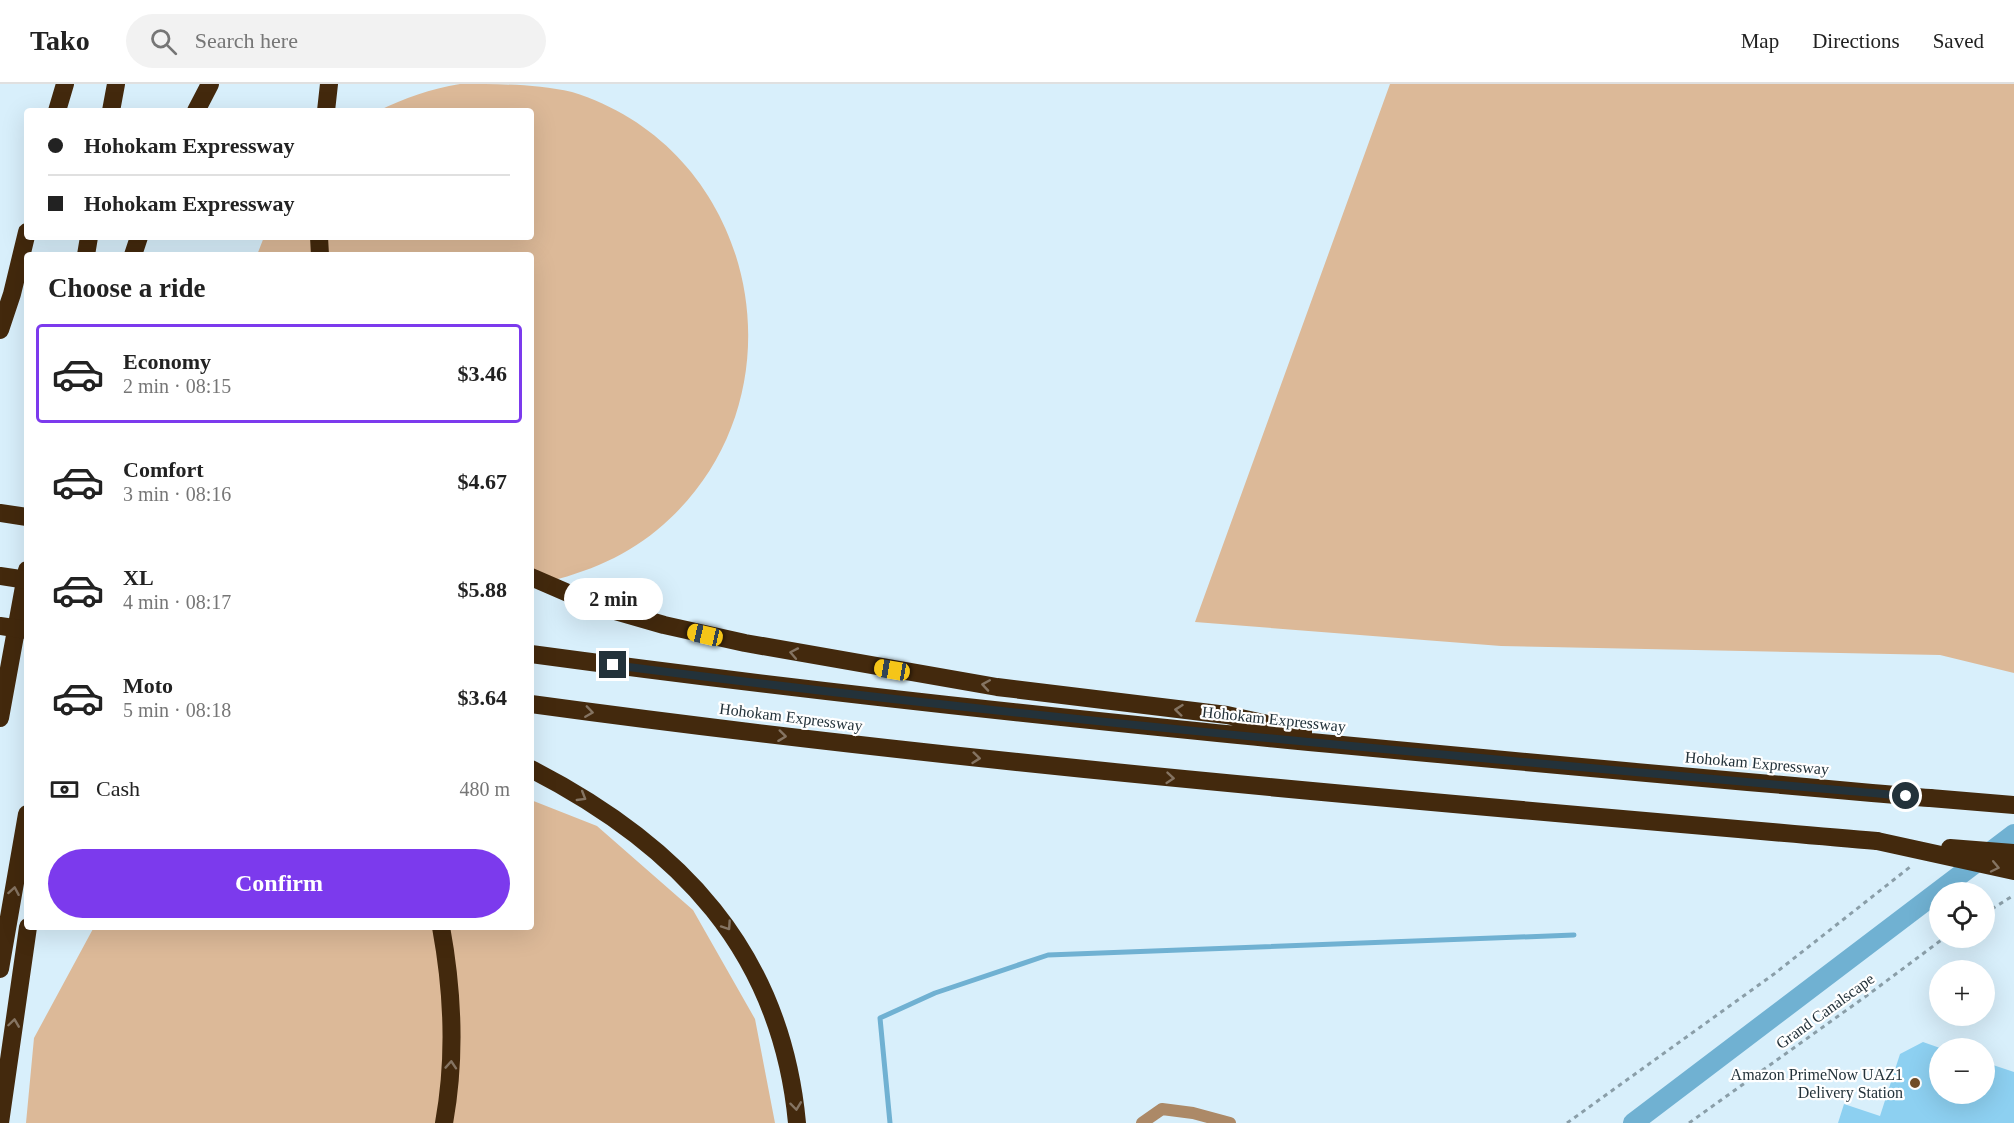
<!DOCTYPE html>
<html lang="en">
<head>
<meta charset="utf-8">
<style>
	body { margin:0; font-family:"Times New Roman",serif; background:#f2f2f2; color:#222; height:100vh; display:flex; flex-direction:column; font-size:22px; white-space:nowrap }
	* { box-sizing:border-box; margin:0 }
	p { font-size:20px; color:#767676 }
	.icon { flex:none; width:33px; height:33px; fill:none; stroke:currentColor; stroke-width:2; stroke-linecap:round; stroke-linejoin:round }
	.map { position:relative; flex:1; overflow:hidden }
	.details { position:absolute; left:24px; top:168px; width:510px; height:678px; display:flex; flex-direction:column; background:#fff; border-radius:6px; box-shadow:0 6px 24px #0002 }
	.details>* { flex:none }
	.guide { position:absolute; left:24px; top:24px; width:510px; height:132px; border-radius:6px; box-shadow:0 6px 24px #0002; display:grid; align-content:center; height:132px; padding:0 24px; background:#fff }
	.controls { position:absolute; left:1929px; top:798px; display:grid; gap:12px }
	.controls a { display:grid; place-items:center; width:66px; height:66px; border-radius:50%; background:#fff; box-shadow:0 6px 24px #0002; font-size:30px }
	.end { position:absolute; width:27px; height:27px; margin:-14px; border:8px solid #23323a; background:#fff; box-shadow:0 0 0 3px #fff }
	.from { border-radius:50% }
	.bubble { position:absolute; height:42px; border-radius:21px; background:#fff; box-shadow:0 6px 24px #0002; font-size:20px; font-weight:700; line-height:42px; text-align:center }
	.car { position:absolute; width:18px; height:36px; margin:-18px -9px; border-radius:8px; box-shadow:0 0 4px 2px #0007; background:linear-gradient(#f5c518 24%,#345 0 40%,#f5c518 0 76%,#345 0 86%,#f5c518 0) }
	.guide b { display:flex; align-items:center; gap:21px; height:57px; font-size:22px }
	.guide b+b { border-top:2px solid #e0e0e0 }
	.guide i { width:15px; height:15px; background:#222 }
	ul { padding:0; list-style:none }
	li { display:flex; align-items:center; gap:18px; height:99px; margin:0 12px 9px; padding:0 12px; border:3px solid transparent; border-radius:6px }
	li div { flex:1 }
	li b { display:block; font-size:22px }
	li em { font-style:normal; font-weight:700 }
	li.on { border-color:#7c3aed }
	li>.icon { width:54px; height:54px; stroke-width:1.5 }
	h2 { padding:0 24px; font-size:27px; line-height:72px }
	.pay { display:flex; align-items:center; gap:15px; height:66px; padding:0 24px; font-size:22px }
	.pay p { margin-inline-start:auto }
	.primary-button { display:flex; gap:12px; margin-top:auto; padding:12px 24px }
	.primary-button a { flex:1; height:69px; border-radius:36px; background:#7c3aed; color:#fff; font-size:24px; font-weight:700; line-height:69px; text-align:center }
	header { display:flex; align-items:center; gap:36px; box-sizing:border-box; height:84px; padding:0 30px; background:#fff; border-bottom:2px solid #e0e0e0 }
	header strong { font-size:28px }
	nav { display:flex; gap:33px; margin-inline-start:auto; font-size:21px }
	.search { width:420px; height:54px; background:#f2f2f2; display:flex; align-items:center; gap:15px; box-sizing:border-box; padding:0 21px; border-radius:33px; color:#767676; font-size:22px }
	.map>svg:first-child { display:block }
	.green { fill:#dcb998 }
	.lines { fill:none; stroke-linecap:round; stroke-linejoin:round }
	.stream { stroke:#70b1d2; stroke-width:5 }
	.canal { stroke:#70b1d2; stroke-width:20 }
	.building { fill:#8dd0f1 }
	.path { stroke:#8a9ea8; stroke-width:3; stroke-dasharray:4.5 4.5; stroke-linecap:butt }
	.minor { stroke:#ac8967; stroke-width:12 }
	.motorway { stroke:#43290d; stroke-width:18 }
	.motorway-bridge { stroke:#43290d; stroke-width:18 }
	.oneway { stroke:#857462 }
	.route { stroke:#23323a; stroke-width:8 }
	.poi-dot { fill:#714d27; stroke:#fff; stroke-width:2 }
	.labels { text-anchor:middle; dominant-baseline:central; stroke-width:4.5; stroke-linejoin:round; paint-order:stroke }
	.street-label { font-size:16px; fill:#23323a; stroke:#fff }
	.poi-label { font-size:16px; fill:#23323a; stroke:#fff; text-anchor:end }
</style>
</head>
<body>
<header>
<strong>Tako</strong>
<div class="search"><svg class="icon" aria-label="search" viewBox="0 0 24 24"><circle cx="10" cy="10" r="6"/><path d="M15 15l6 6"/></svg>Search here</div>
<nav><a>Map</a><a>Directions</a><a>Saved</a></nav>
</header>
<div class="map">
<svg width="2014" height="1039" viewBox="0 0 2014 1039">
	<rect width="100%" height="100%" fill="#d8effb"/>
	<path class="green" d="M460,0C498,0 536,0 572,8C763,67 810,320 657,446C621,476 579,491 534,501L531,502V171H257L264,153H531V27H378C405,14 430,5 460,0Z
		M1390,0H2014V589L1940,571L1501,562L1195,538Z
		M531,716L597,742L693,826L755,935L775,1039H26L34,954L94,843H531Z"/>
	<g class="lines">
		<path class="stream" d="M890,1039L880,934L935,909L1048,871L1574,851"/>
		<path class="canal" d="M1633,1039L2014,750"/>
	</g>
	<path class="building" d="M1923,958L1940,964V1010H1984V978L2014,988V1039H1838L1844,1020L1880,1032L1900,970Z"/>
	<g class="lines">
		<path class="path" d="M1984,830L2014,811
			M1567,1039L1774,890L1910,783
			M1689,1039L1869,910L1944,854"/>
		<path class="minor" d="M1142,1039L1162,1025L1193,1029L1230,1039"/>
		<path class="motorway" d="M57,27L65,0
			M111,27L116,0
			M196,27L210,0
			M326,27L329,0
			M319,153L320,171
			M86,171L89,153
			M133,171L139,153
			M0,246L12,210L27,148
			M0,429L27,433
			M531,493L598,522L664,541L745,559L997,603L1227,631L1303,648
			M531,570C996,633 1463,673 1930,714
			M531,620C978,681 1427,718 1877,757
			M0,634L27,486
			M531,685C679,761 781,867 797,1039
			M441,843C453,908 456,973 444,1039
			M0,885L27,730
			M0,1039L28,843"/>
		<path class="motorway-bridge" d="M0,492L27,496
			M0,542L27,546
			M1930,714L2014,721
			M1877,757L2014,787
			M1950,764L2014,769"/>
	</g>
	<defs><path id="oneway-chevron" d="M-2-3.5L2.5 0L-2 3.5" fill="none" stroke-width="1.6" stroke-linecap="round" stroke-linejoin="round" transform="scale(1.5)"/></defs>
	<g class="oneway">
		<use href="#oneway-chevron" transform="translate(794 569) rotate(-169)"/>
		<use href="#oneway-chevron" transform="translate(986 601) rotate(-171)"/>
		<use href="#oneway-chevron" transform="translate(1179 626) rotate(-174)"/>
		<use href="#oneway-chevron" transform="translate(589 628) rotate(8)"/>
		<use href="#oneway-chevron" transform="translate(782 652) rotate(7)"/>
		<use href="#oneway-chevron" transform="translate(976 674) rotate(6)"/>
		<use href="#oneway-chevron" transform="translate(1170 694) rotate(5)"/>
		<use href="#oneway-chevron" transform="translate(582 713) rotate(31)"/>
		<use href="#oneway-chevron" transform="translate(1995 783) rotate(12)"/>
		<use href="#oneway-chevron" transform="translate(14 807) rotate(-80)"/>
		<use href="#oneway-chevron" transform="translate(727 842) rotate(56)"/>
		<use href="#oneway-chevron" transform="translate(14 939) rotate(-82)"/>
		<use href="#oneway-chevron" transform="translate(451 981) rotate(-86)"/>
		<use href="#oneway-chevron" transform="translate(796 1022) rotate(83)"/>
	</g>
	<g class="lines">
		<path class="route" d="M613,581C1043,637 1474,674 1906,712"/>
	</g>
	<circle class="poi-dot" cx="1915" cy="999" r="6"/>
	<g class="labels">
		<g class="street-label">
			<text transform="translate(791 633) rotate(7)">Hohokam Expressway</text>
			<text transform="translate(1274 635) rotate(6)">Hohokam Expressway</text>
			<text transform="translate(1757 679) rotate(5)">Hohokam Expressway</text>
			<text transform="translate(1825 927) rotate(-36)">Grand Canalscape</text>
		</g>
		<g class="poi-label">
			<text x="1903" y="990">Amazon PrimeNow UAZ1<tspan x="1903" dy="18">Delivery Station</tspan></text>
		</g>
	</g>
</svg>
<div class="controls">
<a><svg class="icon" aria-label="locate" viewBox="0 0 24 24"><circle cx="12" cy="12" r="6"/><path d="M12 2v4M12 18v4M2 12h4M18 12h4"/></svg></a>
<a>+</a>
<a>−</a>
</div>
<i class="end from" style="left:1906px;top:712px"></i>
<i class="end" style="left:613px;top:581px"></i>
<div class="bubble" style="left:564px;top:494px;width:99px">2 min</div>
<i class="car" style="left:705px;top:551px;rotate:283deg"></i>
<i class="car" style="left:892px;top:586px;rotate:280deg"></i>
<div class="guide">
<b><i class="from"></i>Hohokam Expressway</b>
<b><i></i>Hohokam Expressway</b>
</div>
<section class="details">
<h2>Choose a ride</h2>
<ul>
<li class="on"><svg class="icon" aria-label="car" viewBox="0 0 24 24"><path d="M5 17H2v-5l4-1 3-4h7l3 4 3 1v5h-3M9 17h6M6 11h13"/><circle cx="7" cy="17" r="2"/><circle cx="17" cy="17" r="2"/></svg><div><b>Economy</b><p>2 min · 08:15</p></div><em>$3.46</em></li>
<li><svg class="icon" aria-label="car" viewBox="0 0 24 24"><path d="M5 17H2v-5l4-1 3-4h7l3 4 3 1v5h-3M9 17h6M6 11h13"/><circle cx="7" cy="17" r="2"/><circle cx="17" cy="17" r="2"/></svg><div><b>Comfort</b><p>3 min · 08:16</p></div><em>$4.67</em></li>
<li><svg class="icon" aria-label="car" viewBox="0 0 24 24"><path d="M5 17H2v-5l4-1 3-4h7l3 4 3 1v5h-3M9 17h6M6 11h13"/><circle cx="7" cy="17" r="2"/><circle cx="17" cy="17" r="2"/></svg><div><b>XL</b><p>4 min · 08:17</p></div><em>$5.88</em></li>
<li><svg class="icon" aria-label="car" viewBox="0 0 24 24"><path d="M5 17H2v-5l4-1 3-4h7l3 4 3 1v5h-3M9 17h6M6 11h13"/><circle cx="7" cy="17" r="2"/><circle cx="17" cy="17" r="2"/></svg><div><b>Moto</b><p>5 min · 08:18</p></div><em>$3.64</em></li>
</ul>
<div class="pay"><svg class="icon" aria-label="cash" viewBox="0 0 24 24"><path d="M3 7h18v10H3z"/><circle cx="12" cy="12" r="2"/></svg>Cash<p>480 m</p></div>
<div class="primary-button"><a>Confirm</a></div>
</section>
</div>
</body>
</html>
